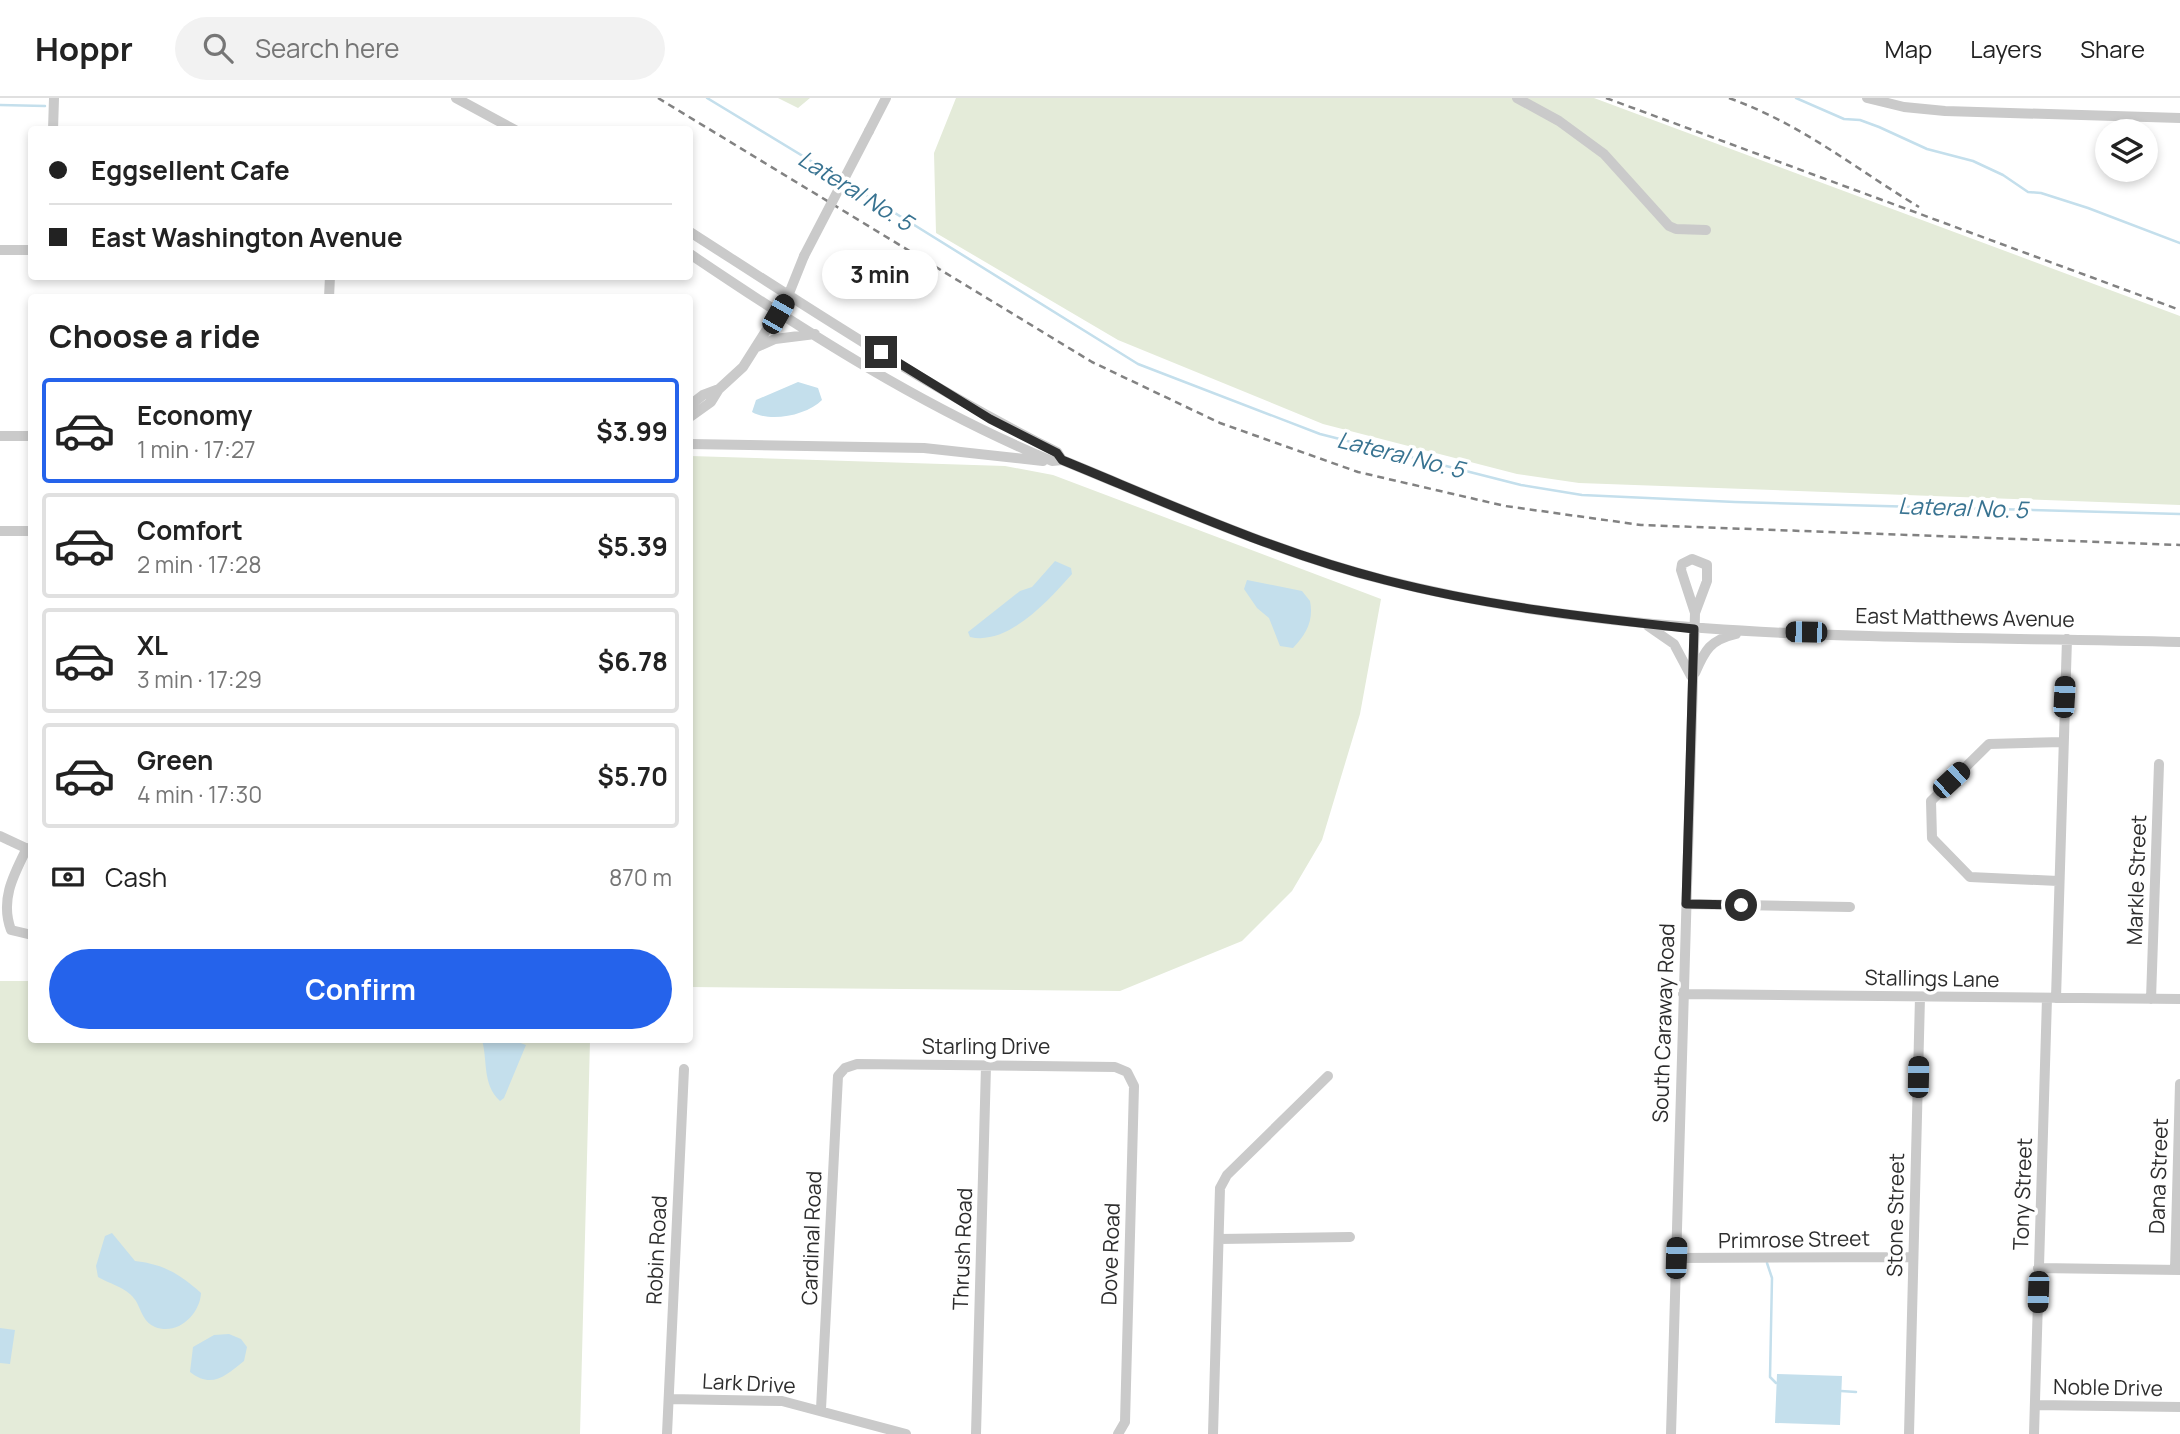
<!DOCTYPE html>
<html lang="en">
<head>
<meta charset="utf-8">
<style>
	body { margin:0; font-family:Manrope,sans-serif; background:#f2f2f2; color:#222; height:100vh; display:flex; flex-direction:column; font-size:26px; white-space:nowrap }
	* { box-sizing:border-box; margin:0 }
	p { font-size:23px; color:#767676 }
	.icon { flex:none; width:38px; height:38px; fill:none; stroke:currentColor; stroke-width:2; stroke-linecap:round; stroke-linejoin:round }
	.map { position:relative; flex:1; overflow:hidden }
	.details { position:absolute; left:28px; top:196px; width:665px; height:749px; display:flex; flex-direction:column; background:#fff; border-radius:7px; box-shadow:0 4px 10px #0003 }
	.details>* { flex:none }
	.top-card { position:absolute; left:28px; top:28px; width:665px; height:154px; border-radius:7px; box-shadow:0 4px 10px #0003; display:grid; align-content:center; height:154px; padding:0 21px; background:#fff }
	.controls { position:absolute; left:2095px; top:21px; display:grid; gap:14px }
	.controls a { display:grid; place-items:center; width:63px; height:63px; border-radius:50%; background:#fff; box-shadow:0 4px 10px #0003; font-size:35px }
	.end { position:absolute; width:32px; height:32px; margin:-16px; border:9px solid #2d2d2d; background:#fff; box-shadow:0 0 0 4px #fff }
	.from { border-radius:50% }
	.bubble { position:absolute; height:49px; border-radius:24px; background:#fff; box-shadow:0 4px 10px #0003; font-size:23px; font-weight:700; line-height:49px; text-align:center }
	.car { position:absolute; width:21px; height:42px; margin:-21px -10px; border-radius:9px; box-shadow:0 0 5px 2px #0007; background:linear-gradient(#222 24%,#8ab4d8 0 40%,#222 0 76%,#8ab4d8 0 86%,#222 0) }
	.top-card b { display:flex; align-items:center; gap:24px; height:66px; font-size:26px }
	.top-card b+b { border-top:2px solid #e0e0e0 }
	.top-card i { width:18px; height:18px; background:#222 }
	ul { padding:0; list-style:none }
	li { display:flex; align-items:center; gap:21px; height:105px; margin:0 14px 10px; padding:0 7px; border:4px solid #e0e0e0; border-radius:7px }
	li div { flex:1 }
	li b { display:block; font-size:26px }
	li em { font-style:normal; font-weight:700 }
	li.selected { border-color:#2563eb }
	li>.icon { width:63px; height:63px; stroke-width:1.5 }
	h2 { padding:0 21px; font-size:32px; line-height:84px }
	.pay { display:flex; align-items:center; gap:18px; height:77px; padding:0 21px; font-size:26px }
	.pay p { margin-inline-start:auto }
	.action { display:flex; gap:14px; margin-top:auto; padding:14px 21px }
	.action a { flex:1; height:80px; border-radius:42px; background:#2563eb; color:#fff; font-size:28px; font-weight:700; line-height:80px; text-align:center }
	header { display:flex; align-items:center; gap:42px; box-sizing:border-box; height:98px; padding:0 35px; background:#fff; border-bottom:2px solid #e0e0e0 }
	header strong { font-size:33px }
	nav { display:flex; gap:38px; margin-inline-start:auto; font-size:24px }
	.search { width:490px; height:63px; background:#f2f2f2; display:flex; align-items:center; gap:18px; box-sizing:border-box; padding:0 24px; border-radius:38px; color:#767676; font-size:26px }
	.map>svg:first-child { display:block }
	.green { fill:#e4ebd9 }
	.water { fill:#c4dfec }
	.lines { fill:none; stroke-linecap:round; stroke-linejoin:round }
	.stream { stroke:#c4dfec; stroke-width:2.5 }
	.minor { stroke:#cacaca; stroke-width:10 }
	.rail { stroke:#828282; stroke-width:2.5; stroke-dasharray:7 5; stroke-linecap:butt }
	.minor-bridge { stroke:#cacaca; stroke-width:10 }
	.route { stroke:#2d2d2d; stroke-width:9 }
	.labels { text-anchor:middle; dominant-baseline:central; stroke-width:7; stroke-linejoin:round; paint-order:stroke }
	.street-label { font-size:21px; fill:#2d2d2d; stroke:#fff }
	.water-label { font-size:23px; font-style:italic; fill:#387391; stroke:#fff }
</style>
</head>
<body>
<header>
<strong>Hoppr</strong>
<div class="search"><svg class="icon" aria-label="search" viewBox="0 0 24 24"><circle cx="10" cy="10" r="6"/><path d="M15 15l6 6"/></svg>Search here</div>
<nav><a>Map</a><a>Layers</a><a>Share</a></nav>
</header>
<div class="map">
<svg width="2180" height="1336" viewBox="0 0 2180 1336">
	<rect width="100%" height="100%" fill="#fff"/>
	<path class="green" d="M778,0H810L798,10Z
		M956,0H1594L2180,218V407L1579,385L1517,376L1323,326L1118,242L936,135L934,55Z
		M690,358L1005,368L1053,377L1381,501L1360,616L1322,742L1292,793L1242,843L1120,893L690,889Z
		M0,883H31L32,942H590L580,1336H0Z"/>
	<path class="water" d="M798,284L818,290L822,302C807,317 771,325 752,314L756,302Z
		M1055,463L1071,470L1072,476C1048,503 1008,548 970,539L968,534L1020,493L1032,489Z
		M1247,482L1302,493L1310,503C1314,523 1306,536 1293,550L1280,548L1269,520L1257,510L1244,491Z
		M482,942H512L526,947L504,1000L500,1003C482,986 488,964 482,942Z
		M112,1135L135,1163C163,1166 180,1176 201,1195C200,1216 178,1238 155,1229C144,1225 141,1212 136,1203C128,1190 110,1186 98,1179L96,1168L105,1138Z
		M0,1230L15,1232L10,1266L0,1265Z
		M229,1236L241,1241L247,1249L244,1263C225,1278 212,1291 190,1274L193,1249L214,1237Z
		M1777,1276L1842,1278L1840,1327L1775,1325Z"/>
	<g class="lines">
		<path class="stream" d="M707,0L839,80
			M1796,0L1844,21L1860,22L1879,29L1927,51L1973,63L2003,77L2028,94L2041,95L2088,110L2180,145
			M0,7L45,8
			M845,84L1138,266L1320,336L1521,387L1582,397L1735,404L2180,416
			M1767,1165L1772,1180L1770,1279L1776,1285
			M1841,1293L1856,1294"/>
		<path class="minor" d="M456,0L515,32
			M1517,0L1559,23L1604,56L1669,128L1676,131L1706,132
			M1867,0L1904,9L1945,13L2180,20
			M53,32L54,0
			M869,33L886,0
			M690,134C810,211 929,290 1057,354L1062,362
			M0,152H32
			M690,156C804,233 924,310 1052,363L1062,362C1167,405 1274,454 1385,482C1641,547 1918,537 2180,544
			M329,200L330,178
			M757,249L775,241L815,236
			M690,307L703,297L719,291
			M690,319L711,304L719,291L743,269L788,198L804,158
			M0,338H32
			M690,346L924,350L1043,363
			M0,433H32
			M1648,528L1674,546L1691,578
			M1695,575C1705,552 1710,542 1736,536
			M0,738L32,753
			M27,750C13,778 0,802 11,832L32,837
			M2058,783L1970,779L1932,740L1931,703L1989,646L2062,644
			M1686,806L1850,809
			M1683,896L2180,901
			M2056,900L2067,541
			M2151,901L2159,666
			M1219,1141L1350,1139
			M1676,1160L1913,1159
			M2038,1170L2180,1172
			M2175,1171L2180,986
			M669,1301L782,1303L906,1336
			M2035,1307L2180,1309
			M821,1311L838,978L845,970L857,966L1115,969L1127,974L1134,988L1125,1324L1118,1336
			M667,1336L684,971
			M976,1336L986,968
			M1213,1336L1220,1090L1227,1077L1328,978
			M1671,1336L1695,515L1681,472L1682,466L1692,461L1707,467V483L1695,515
			M1909,1336L1920,899
			M2034,1336L2047,900"/>
		<path class="rail" d="M658,0L1092,264L1220,325L1358,374L1505,408L1641,427L2180,447
			M1606,0L2180,212
			M1729,0C1803,27 1853,69 1919,109"/>
		<path class="minor-bridge" d="M804,158L869,33"/>
	</g>
	<g class="lines">
		<path class="route" d="M881,254L990,321L1057,355L1062,362C1167,405 1274,454 1385,482C1485,508 1591,520 1694,531L1686,806L1741,807"/>
	</g>
	<g class="labels">
		<g class="street-label">
			<text transform="translate(1965 519) rotate(1)">East Matthews Avenue</text>
			<text transform="translate(2136 782) rotate(-88)">Markle Street</text>
			<text transform="translate(1932 880) rotate(1)">Stallings Lane</text>
			<text transform="translate(1663 925) rotate(-88)">South Caraway Road</text>
			<text x="986" y="948">Starling Drive</text>
			<text transform="translate(2158 1078) rotate(-88)">Dana Street</text>
			<text transform="translate(2022 1096) rotate(-88)">Tony Street</text>
			<text transform="translate(1895 1117) rotate(-89)">Stone Street</text>
			<text transform="translate(811 1140) rotate(-88)">Cardinal Road</text>
			<text transform="translate(1794 1141) rotate(-1)">Primrose Street</text>
			<text transform="translate(962 1151) rotate(-88)">Thrush Road</text>
			<text transform="translate(656 1152) rotate(-87)">Robin Road</text>
			<text transform="translate(1110 1156) rotate(-88)">Dove Road</text>
			<text transform="translate(749 1285) rotate(3)">Lark Drive</text>
			<text transform="translate(2108 1289) rotate(1)">Noble Drive</text>
		</g>
		<g class="water-label">
			<text transform="translate(856 92) rotate(32)">Lateral No. 5</text>
			<text transform="translate(1401 356) rotate(14)">Lateral No. 5</text>
			<text transform="translate(1963 409) rotate(2)">Lateral No. 5</text>
		</g>
	</g>
</svg>
<div class="controls">
<a><svg class="icon" aria-label="layers" viewBox="0 0 24 24"><path d="M12 4l9 5-9 5-9-5zM3 14l9 5 9-5"/></svg></a>
</div>
<i class="end from" style="left:1741px;top:807px"></i>
<i class="end" style="left:881px;top:254px"></i>
<div class="bubble" style="left:822px;top:152px;width:116px">3 min</div>
<i class="car" style="left:778px;top:216px;rotate:30deg"></i>
<i class="car" style="left:1806px;top:534px;rotate:271deg"></i>
<i class="car" style="left:2064px;top:599px;rotate:3deg"></i>
<i class="car" style="left:1951px;top:682px;rotate:47deg"></i>
<i class="car" style="left:1918px;top:979px;rotate:1deg"></i>
<i class="car" style="left:1676px;top:1160px;rotate:2deg"></i>
<i class="car" style="left:2038px;top:1194px;rotate:182deg"></i>
<div class="top-card">
<b><i class="from"></i>Eggsellent Cafe</b>
<b><i></i>East Washington Avenue</b>
</div>
<section class="details">
<h2>Choose a ride</h2>
<ul>
<li class="selected"><svg class="icon" aria-label="car" viewBox="0 0 24 24"><path d="M5 17H2v-5l4-1 3-4h7l3 4 3 1v5h-3M9 17h6M6 11h13"/><circle cx="7" cy="17" r="2"/><circle cx="17" cy="17" r="2"/></svg><div><b>Economy</b><p>1 min · 17:27</p></div><em>$3.99</em></li>
<li><svg class="icon" aria-label="car" viewBox="0 0 24 24"><path d="M5 17H2v-5l4-1 3-4h7l3 4 3 1v5h-3M9 17h6M6 11h13"/><circle cx="7" cy="17" r="2"/><circle cx="17" cy="17" r="2"/></svg><div><b>Comfort</b><p>2 min · 17:28</p></div><em>$5.39</em></li>
<li><svg class="icon" aria-label="car" viewBox="0 0 24 24"><path d="M5 17H2v-5l4-1 3-4h7l3 4 3 1v5h-3M9 17h6M6 11h13"/><circle cx="7" cy="17" r="2"/><circle cx="17" cy="17" r="2"/></svg><div><b>XL</b><p>3 min · 17:29</p></div><em>$6.78</em></li>
<li><svg class="icon" aria-label="car" viewBox="0 0 24 24"><path d="M5 17H2v-5l4-1 3-4h7l3 4 3 1v5h-3M9 17h6M6 11h13"/><circle cx="7" cy="17" r="2"/><circle cx="17" cy="17" r="2"/></svg><div><b>Green</b><p>4 min · 17:30</p></div><em>$5.70</em></li>
</ul>
<div class="pay"><svg class="icon" aria-label="cash" viewBox="0 0 24 24"><path d="M3 7h18v10H3z"/><circle cx="12" cy="12" r="2"/></svg>Cash<p>870 m</p></div>
<div class="action"><a>Confirm</a></div>
</section>
</div>
</body>
</html>
